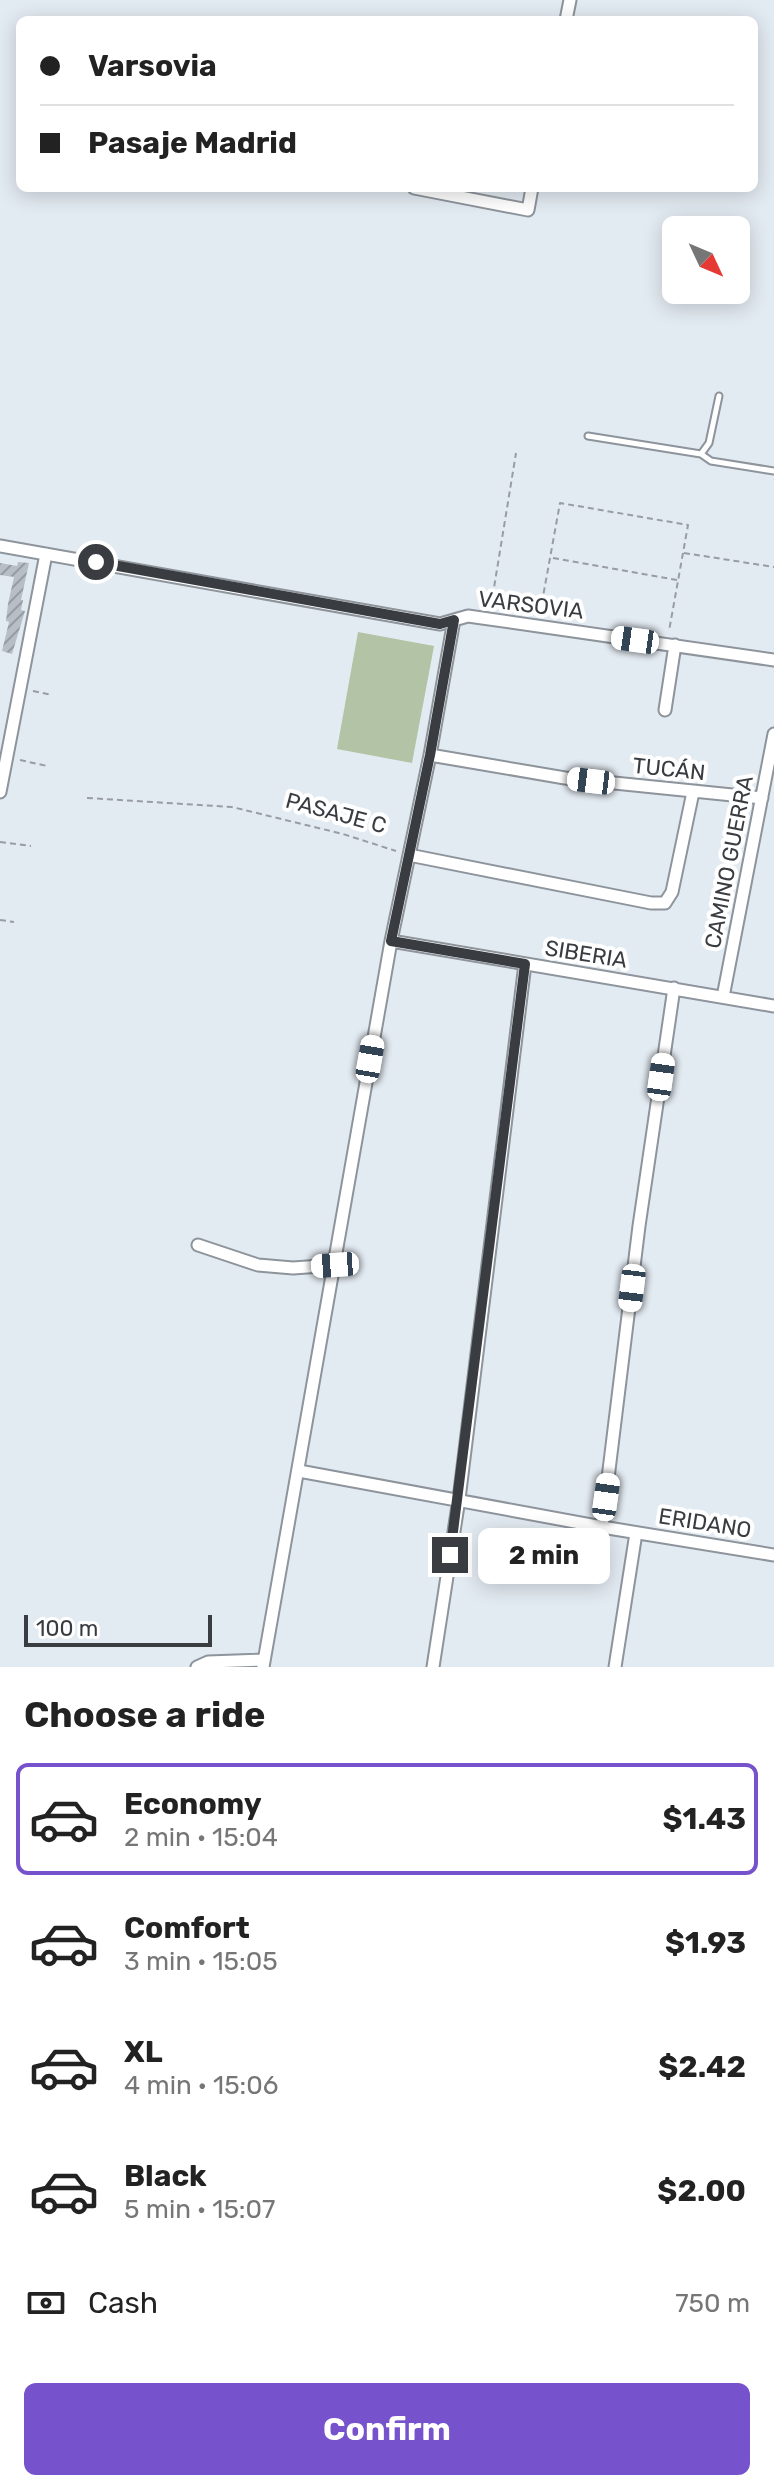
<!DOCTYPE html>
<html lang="en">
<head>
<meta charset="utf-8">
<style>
	body { margin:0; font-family:Rubik,sans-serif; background:#f2f2f2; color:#222; height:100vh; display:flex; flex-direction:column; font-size:30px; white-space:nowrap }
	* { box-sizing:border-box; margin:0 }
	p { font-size:26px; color:#767676 }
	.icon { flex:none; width:44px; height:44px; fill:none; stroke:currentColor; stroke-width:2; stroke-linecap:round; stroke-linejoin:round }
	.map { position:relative; height:1667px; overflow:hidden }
	.drawer { display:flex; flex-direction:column; background:#fff; flex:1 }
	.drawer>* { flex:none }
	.banner { position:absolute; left:16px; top:16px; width:742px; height:176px; border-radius:12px; box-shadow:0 4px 20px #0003; display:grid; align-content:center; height:176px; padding:0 24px; background:#fff }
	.needle { width:52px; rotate:134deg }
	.tools { position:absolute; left:662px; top:216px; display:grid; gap:16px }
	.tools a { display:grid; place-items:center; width:88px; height:88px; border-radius:12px; background:#fff; box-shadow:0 4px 20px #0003; font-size:40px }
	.scale { position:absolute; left:24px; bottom:20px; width:188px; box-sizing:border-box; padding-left:8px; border:4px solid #393c40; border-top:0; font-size:22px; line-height:28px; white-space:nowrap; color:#393c40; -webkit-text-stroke:6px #fff; paint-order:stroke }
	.end { position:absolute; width:36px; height:36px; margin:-18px; border:10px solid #393c40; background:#fff; box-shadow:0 0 0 4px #fff }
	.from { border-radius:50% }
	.bubble { position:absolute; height:56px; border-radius:12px; background:#fff; box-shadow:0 4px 20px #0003; font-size:26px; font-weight:700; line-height:56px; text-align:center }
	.car { position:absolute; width:24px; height:48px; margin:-24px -12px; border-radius:10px; box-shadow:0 0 6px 2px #0007; background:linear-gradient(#fff 24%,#345 0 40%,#fff 0 76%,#345 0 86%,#fff 0) }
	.banner b { display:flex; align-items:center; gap:28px; height:76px; font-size:30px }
	.banner b+b { border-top:2px solid #e0e0e0 }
	.banner i { width:20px; height:20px; background:#222 }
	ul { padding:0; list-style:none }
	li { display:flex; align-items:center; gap:24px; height:112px; margin:0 16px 12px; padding:0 8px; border:4px solid transparent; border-radius:12px }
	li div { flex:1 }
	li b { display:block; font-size:30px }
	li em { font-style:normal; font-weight:700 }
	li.on { border-color:#7652cc }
	li>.icon { width:72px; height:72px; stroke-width:1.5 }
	h2 { padding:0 24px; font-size:36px; line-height:96px }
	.pay { display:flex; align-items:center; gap:20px; height:88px; padding:0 24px; font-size:30px }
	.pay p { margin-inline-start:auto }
	.primary-button { display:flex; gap:16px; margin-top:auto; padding:16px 24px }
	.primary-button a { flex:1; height:92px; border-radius:12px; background:#7652cc; color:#fff; font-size:32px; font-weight:700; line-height:92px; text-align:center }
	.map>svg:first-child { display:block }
	.park { fill:#b3c3a5 }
	.building { fill:url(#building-hatch) }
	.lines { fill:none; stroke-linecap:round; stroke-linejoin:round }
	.lane-casing { stroke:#8d949b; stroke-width:9 }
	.street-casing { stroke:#8d949b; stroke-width:15 }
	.path { stroke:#979da3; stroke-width:2; stroke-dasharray:6 4; stroke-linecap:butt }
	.lane { stroke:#fff; stroke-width:5 }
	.street { stroke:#fff; stroke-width:11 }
	.route { stroke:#393c40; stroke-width:10 }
	.labels { text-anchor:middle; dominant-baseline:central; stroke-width:8; stroke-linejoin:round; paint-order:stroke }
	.street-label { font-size:22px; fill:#393c40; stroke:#fff }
</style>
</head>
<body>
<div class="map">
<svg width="774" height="1667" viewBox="0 0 774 1667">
	<defs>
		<pattern id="building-hatch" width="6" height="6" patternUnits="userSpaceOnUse" patternTransform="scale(2)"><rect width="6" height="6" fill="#b7bec6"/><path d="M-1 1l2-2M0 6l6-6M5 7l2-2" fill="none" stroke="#969ca2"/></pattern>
	</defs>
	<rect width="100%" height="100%" fill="#e3ebf2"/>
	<path class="park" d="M358,632L434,646L412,763L337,749Z"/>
	<path class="building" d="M18,562L29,563L21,600H23L21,610L25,611L12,654L2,651L9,622L6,621L8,604L14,577L0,575V563L17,566Z"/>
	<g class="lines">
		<g class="lane-casing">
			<path id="lane" d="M588,436L701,454L711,461L774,471
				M701,454L709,443L719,396"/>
		</g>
		<g class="street-casing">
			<path id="street" d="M566,20L570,0
				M414,188L528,210L532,188
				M0,546L440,624L468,616L774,660
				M665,710L675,645
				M430,755L565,778L762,798
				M0,792L46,554
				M409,855L651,903H665L672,892L693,792
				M391,941L774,1006
				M723,997L774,734
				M198,1245L258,1265L293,1268L335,1265
				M299,1471L602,1527L774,1555
				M602,1527L639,1226L674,988
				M197,1667L208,1662L264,1660
				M263,1667L391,941L430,755L454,620
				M433,1667L459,1499L525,964
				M615,1667L636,1533"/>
		</g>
		<path class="path" d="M684,553L774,567
			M553,558L677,580
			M491,606L516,453
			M540,613L560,503L688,525L669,631
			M33,691L52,695
			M20,760L47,766
			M87,798L232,807L343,834L396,851
			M0,842L31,846
			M0,920L14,922"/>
		<use href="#lane" class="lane"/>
		<use href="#street" class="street"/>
	</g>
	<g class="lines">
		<path class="route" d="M96,562L440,624L454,620L430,755L391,941L525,964L450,1555"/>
	</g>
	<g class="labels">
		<g class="street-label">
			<text transform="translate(531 605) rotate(7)">VARSOVIA</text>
			<text transform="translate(669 769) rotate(6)">TUCÁN</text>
			<text transform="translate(336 813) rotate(15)">PASAJE C</text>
			<text transform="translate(729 862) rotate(-79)">CAMINO GUERRA</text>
			<text transform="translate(586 954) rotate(9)">SIBERIA</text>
			<text transform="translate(705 1523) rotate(9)">ERIDANO</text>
		</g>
	</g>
</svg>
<div class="tools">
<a><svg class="needle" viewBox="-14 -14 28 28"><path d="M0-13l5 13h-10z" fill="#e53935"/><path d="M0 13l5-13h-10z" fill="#767676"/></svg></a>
</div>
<div class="scale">100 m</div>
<i class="end from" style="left:96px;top:562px"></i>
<i class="end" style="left:450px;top:1555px"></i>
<div class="bubble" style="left:478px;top:1528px;width:132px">2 min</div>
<i class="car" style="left:635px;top:640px;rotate:278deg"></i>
<i class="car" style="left:591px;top:781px;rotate:277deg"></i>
<i class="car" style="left:370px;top:1059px;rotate:10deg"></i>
<i class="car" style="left:661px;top:1077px;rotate:8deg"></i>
<i class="car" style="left:335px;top:1265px;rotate:266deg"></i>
<i class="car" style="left:632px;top:1288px;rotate:187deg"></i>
<i class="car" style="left:606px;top:1497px;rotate:8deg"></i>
<div class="banner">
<b><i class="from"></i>Varsovia</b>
<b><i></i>Pasaje Madrid</b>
</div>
</div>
<section class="drawer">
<h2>Choose a ride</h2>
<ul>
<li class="on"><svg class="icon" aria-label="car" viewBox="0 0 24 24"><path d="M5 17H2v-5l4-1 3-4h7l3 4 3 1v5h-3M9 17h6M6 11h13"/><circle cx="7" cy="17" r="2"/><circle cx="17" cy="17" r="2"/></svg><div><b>Economy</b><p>2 min · 15:04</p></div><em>$1.43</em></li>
<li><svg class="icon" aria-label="car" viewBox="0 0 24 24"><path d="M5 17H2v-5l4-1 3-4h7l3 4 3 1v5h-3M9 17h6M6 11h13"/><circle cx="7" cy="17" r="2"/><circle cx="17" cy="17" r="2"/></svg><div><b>Comfort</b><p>3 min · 15:05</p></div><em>$1.93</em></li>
<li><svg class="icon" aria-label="car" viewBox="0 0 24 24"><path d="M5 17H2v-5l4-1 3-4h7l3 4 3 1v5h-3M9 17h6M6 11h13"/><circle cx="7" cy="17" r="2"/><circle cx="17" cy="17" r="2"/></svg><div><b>XL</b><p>4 min · 15:06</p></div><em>$2.42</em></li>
<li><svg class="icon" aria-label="car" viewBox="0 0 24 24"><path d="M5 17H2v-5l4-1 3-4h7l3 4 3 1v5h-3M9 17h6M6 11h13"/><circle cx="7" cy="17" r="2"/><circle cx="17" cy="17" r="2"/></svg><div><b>Black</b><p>5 min · 15:07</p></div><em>$2.00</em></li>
</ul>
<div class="pay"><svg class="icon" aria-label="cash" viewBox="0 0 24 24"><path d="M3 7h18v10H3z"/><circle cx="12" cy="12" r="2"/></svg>Cash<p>750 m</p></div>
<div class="primary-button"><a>Confirm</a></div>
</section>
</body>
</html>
